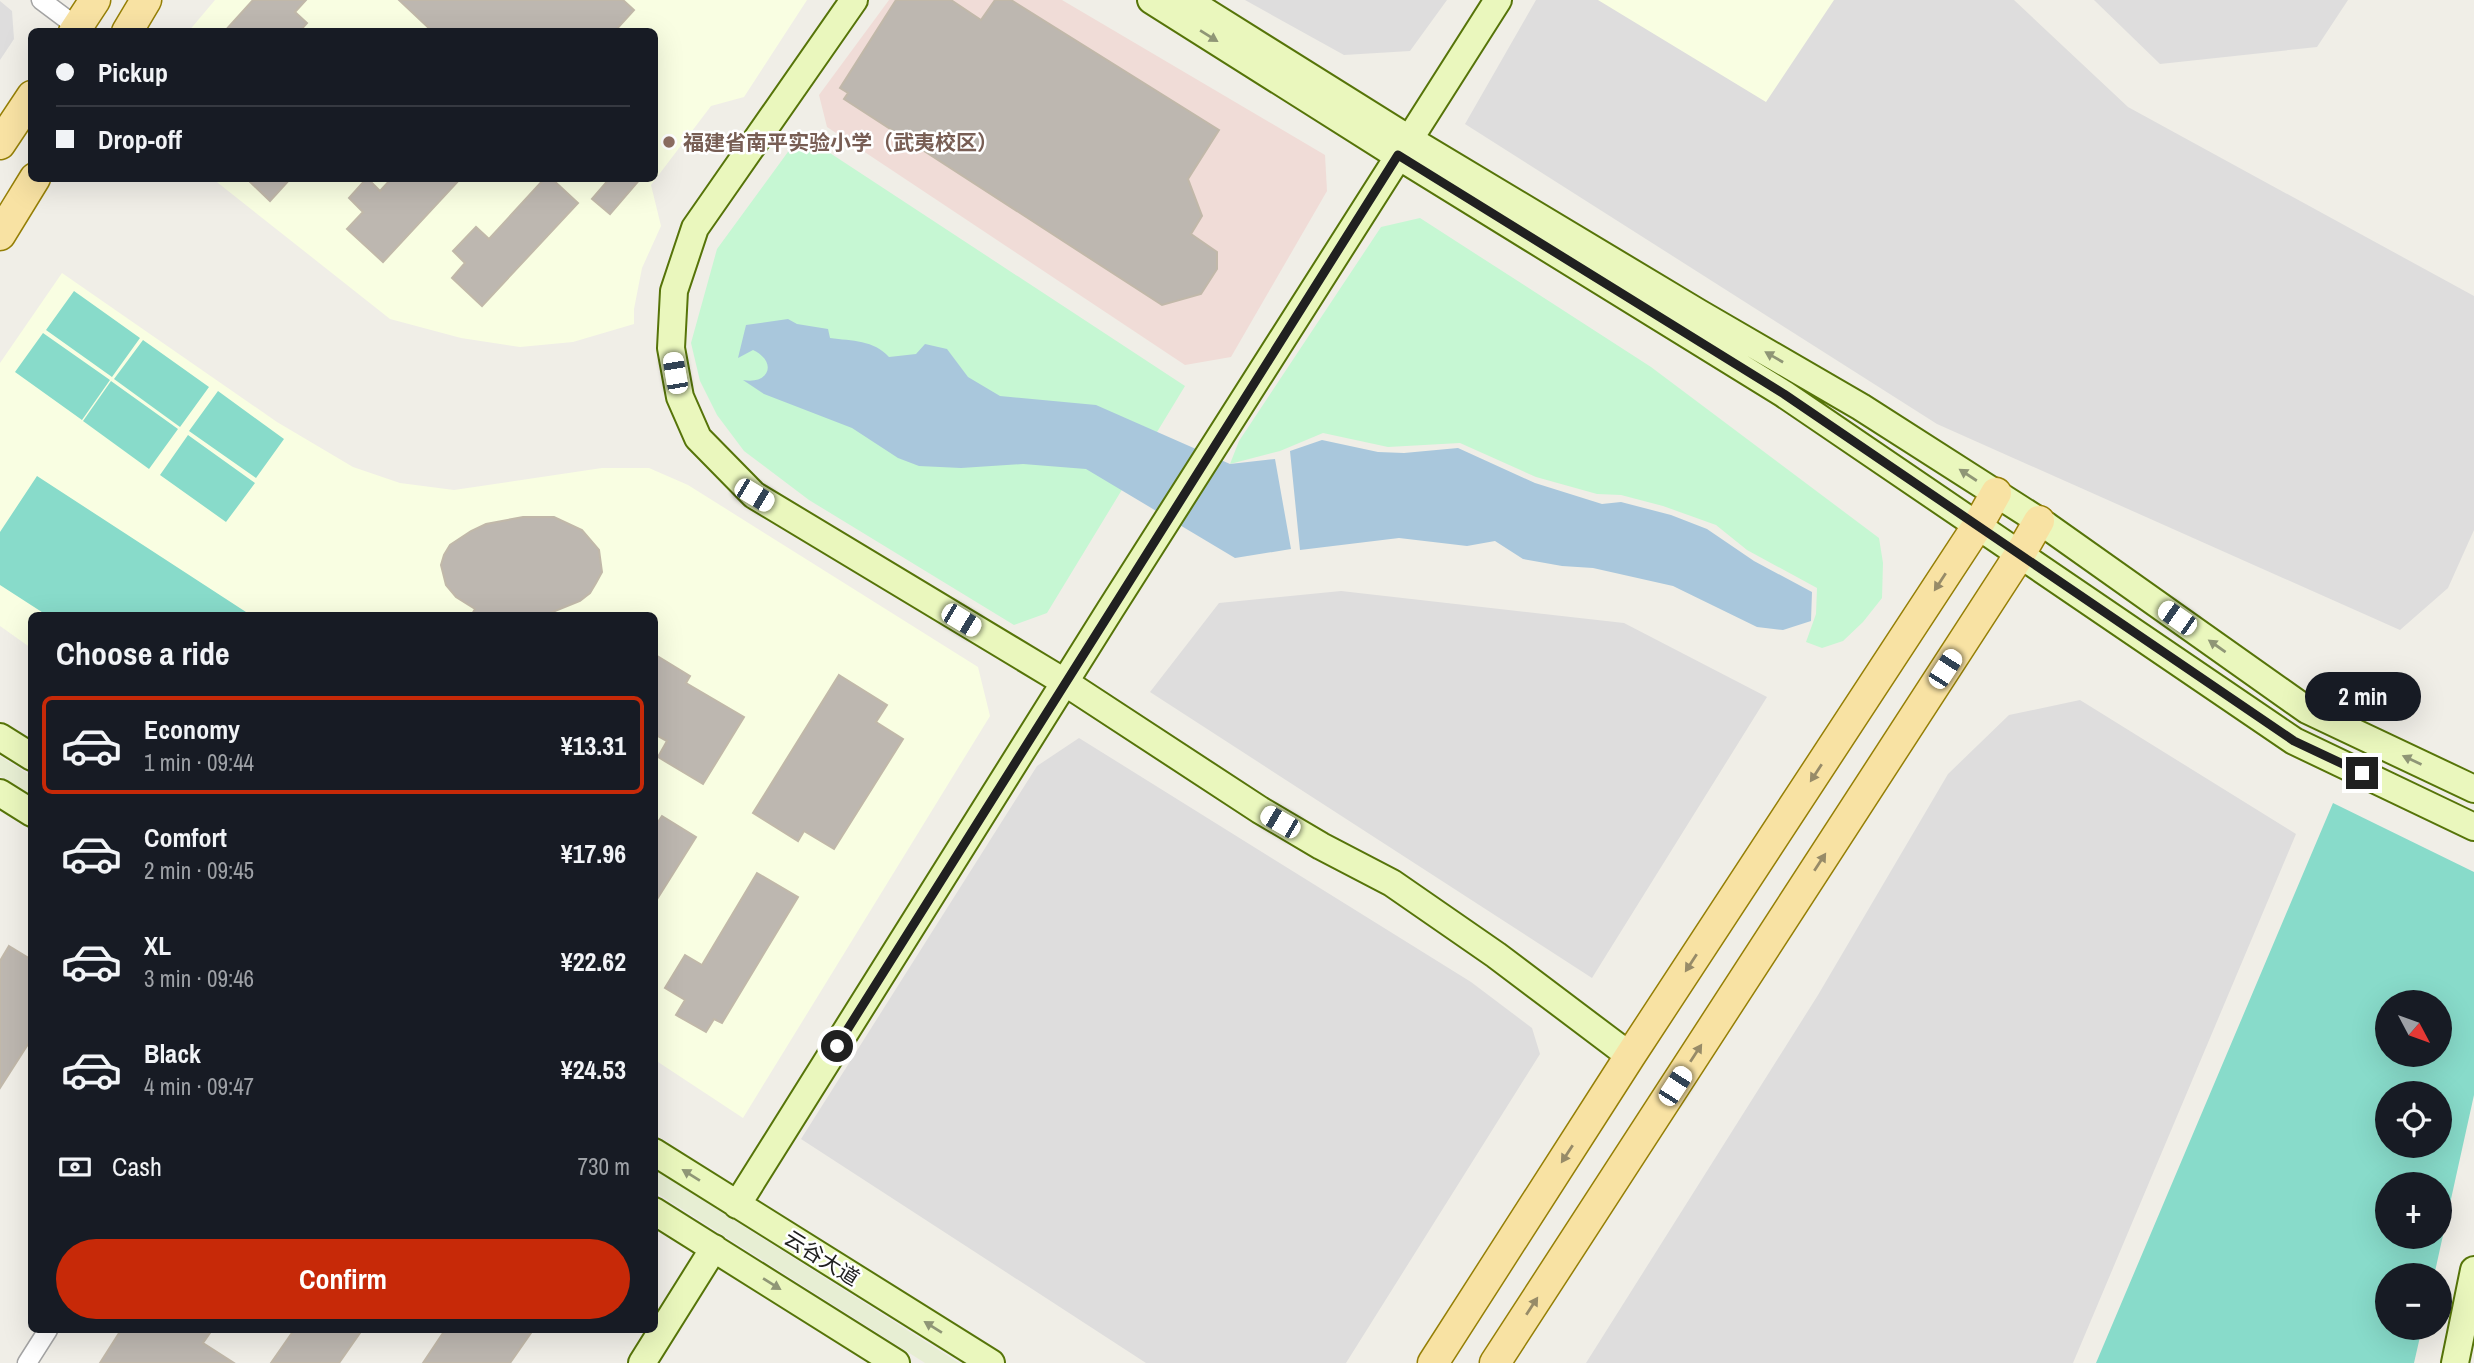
<!DOCTYPE html>
<html lang="en">
<head>
<meta charset="utf-8">
<style>
	body { margin:0; font-family:"Archivo Narrow","Noto Sans SC",sans-serif; background:#20242c; color:#f1f3f6; height:100vh; display:flex; flex-direction:column; font-size:26px; white-space:nowrap }
	* { box-sizing:border-box; margin:0 }
	p { font-size:23px; color:#9ea1a6 }
	.icon { flex:none; width:38px; height:38px; fill:none; stroke:currentColor; stroke-width:2; stroke-linecap:round; stroke-linejoin:round }
	.map { position:relative; flex:1; overflow:hidden }
	.sheet { position:absolute; left:28px; top:612px; width:630px; height:721px; display:flex; flex-direction:column; background:#171b24; border-radius:10px; box-shadow:0 7px 28px #0002 }
	.sheet>* { flex:none }
	.top-card { position:absolute; left:28px; top:28px; width:630px; height:154px; border-radius:10px; box-shadow:0 7px 28px #0002; display:grid; align-content:center; height:154px; padding:0 28px; background:#171b24 }
	.needle { width:46px; rotate:131deg }
	.controls { position:absolute; left:2375px; top:990px; display:grid; gap:14px }
	.controls a { display:grid; place-items:center; width:77px; height:77px; border-radius:50%; background:#171b24; box-shadow:0 7px 28px #0002; font-size:35px }
	.end { position:absolute; width:32px; height:32px; margin:-16px; border:9px solid #202020; background:#fff; box-shadow:0 0 0 4px #fff }
	.from { border-radius:50% }
	.bubble { position:absolute; height:49px; border-radius:24px; background:#171b24; box-shadow:0 7px 28px #0002; font-size:23px; font-weight:700; line-height:49px; text-align:center }
	.car { position:absolute; width:21px; height:42px; margin:-21px -10px; border-radius:9px; box-shadow:0 0 5px 2px #0007; background:linear-gradient(#fff 24%,#345 0 40%,#fff 0 76%,#345 0 86%,#fff 0) }
	.top-card b { display:flex; align-items:center; gap:24px; height:66px; font-size:26px }
	.top-card b+b { border-top:2px solid #363941 }
	.top-card i { width:18px; height:18px; background:#f1f3f6 }
	ul { padding:0; list-style:none }
	li { display:flex; align-items:center; gap:21px; height:98px; margin:0 14px 10px; padding:0 14px; border:4px solid transparent; border-radius:10px }
	li div { flex:1 }
	li b { display:block; font-size:26px }
	li em { font-style:normal; font-weight:700 }
	li.active { border-color:#c72908 }
	li>.icon { width:63px; height:63px; stroke-width:1.5 }
	h2 { padding:0 28px; font-size:32px; line-height:84px }
	.pay { display:flex; align-items:center; gap:18px; height:77px; padding:0 28px; font-size:26px }
	.pay p { margin-inline-start:auto }
	.action { display:flex; gap:14px; margin-top:auto; padding:14px 28px }
	.action a { flex:1; height:80px; border-radius:42px; background:#c72908; color:#fff; font-size:28px; font-weight:700; line-height:80px; text-align:center }
	.map>svg:first-child { display:block }
	.residential { fill:#dedddd }
	.commercial { fill:#f0dcd7 }
	.education { fill:#f9fee2 }
	.farmland { fill:#e7eed3 }
	.park { fill:#c6f7d3 }
	.pitch { fill:#88dbca; fill-rule:evenodd }
	.water { fill:#a9c7dc }
	.building { fill:#bdb7b0; stroke:#c1b8a9; stroke-width:2 }
	.lines { fill:none; stroke-linecap:round; stroke-linejoin:round }
	.street-casing { stroke:#a4a4a4; stroke-width:21 }
	.secondary-casing { stroke:#567409; stroke-width:30 }
	.primary-casing { stroke:#957f06; stroke-width:33 }
	.street { stroke:#fff; stroke-width:18 }
	.secondary { stroke:#eaf7bd; stroke-width:26 }
	.primary { stroke:#f8e2a3; stroke-width:30 }
	.oneway { fill:#8f9676 }
	.oneway2 { fill:#978b68 }
	.route { stroke:#202020; stroke-width:9 }
	.education-dot { fill:#8d6e63; stroke:#fff; stroke-width:2.5 }
	.labels { text-anchor:middle; dominant-baseline:central; stroke-width:5; stroke-linejoin:round; paint-order:stroke }
	.education-label { font-size:21px; font-weight:bold; fill:#785e54; stroke:#fff; text-anchor:start }
	.street-label { font-size:21px; fill:#202020; stroke:#fff }
</style>
</head>
<body>
<div class="map">
<svg width="2474" height="1363" viewBox="0 0 2474 1363">
	<rect width="100%" height="100%" fill="#f0eee7"/>
	<path class="residential" d="M1245,0H1447L1410,51L1344,55Z
		M1536,0H2014L2128,107L2474,296V530L2448,588L2400,630L1937,424L1465,124Z
		M2094,0H2348L2317,47L2160,64Z
		M0,1L12,11L14,39L0,60Z
		M1341,591L1624,623L1767,697L1592,978L1150,692L1219,603Z
		M2080,700L2296,834L2073,1363H1586L1818,995L1948,774L2009,715Z
		M1079,738L1471,982L1532,1028L1540,1054L1346,1363H1146L801,1139L1037,766Z"/>
	<path class="commercial" d="M889,0H1062L1325,155L1327,191L1231,357L1185,365L827,127L819,95Z"/>
	<path class="education" d="M215,0H807L744,97L711,106L651,185L661,226L642,268L634,309V324L573,342L520,347L461,338L390,319L213,179L654,178V32H188Z
		M1598,0H1834L1766,102Z
		M62,273L277,422L353,467L400,483L454,490L602,468H649L688,485L978,667L990,716L743,1118L655,1060L654,616H32L31,648L0,626V363Z"/>
	<path class="farmland" d="M0,756L31,776V796L0,776Z
		M654,1170H655L959,1363H925L655,1192Z"/>
	<path class="park" d="M801,134L1185,386L1047,613L1014,625L809,500L744,451L717,415L700,381L691,343L717,249Z
		M1420,218L1651,367L1879,538L1883,563L1882,598L1863,622L1843,641L1822,648L1806,642L1816,614L1817,588L1747,550L1716,525L1663,506L1621,495L1597,494L1536,477L1460,443L1388,447L1323,433L1280,451L1230,464L1239,441L1381,227Z"/>
	<path class="pitch" d="M74,291L140,338L112,377L46,330Z
		M43,333L110,380L82,420L15,372Z
		M143,340L209,387L180,427L114,379Z
		M111,381L178,429L149,469L83,421Z
		M218,391L284,439L256,478L189,431Z
		M188,435L255,483L226,522L160,475Z
		M37,476L246,612L243,616H48L0,585V532Z
		M2333,803L2474,872V1095L2434,1276H2387V1328H2422L2414,1363H2096ZM2387,1003H2440V1055H2387ZM2387,1094H2440V1146H2387ZM2387,1185H2440V1237H2387Z"/>
	<path class="water" d="M788,319L797,324L828,329L830,338C852,341 874,340 889,357L916,354L925,344L947,349L968,377L1000,396L1096,405L1230,464L1275,459L1291,549L1235,558L1086,469L1023,464L961,468L919,466L898,458L852,428L764,394L743,380C769,385 778,362 753,350L738,358L746,325Z
		M1322,440L1378,452L1404,453L1458,448L1535,483L1602,504L1621,502L1671,515L1707,529L1754,561L1812,592L1811,621L1783,630L1757,627L1673,586L1593,568L1562,566L1523,559L1495,541L1467,546L1399,538L1300,550L1290,451Z"/>
	<path class="building" d="M253,0H306L295,12L307,23L299,32H224Z
		M399,0H623L634,10L614,32H433Z
		M896,0H951L981,20L995,0H1011L1219,130L1188,179L1202,216L1191,234L1217,252V269L1201,294L1162,305L844,99L848,93L840,88Z
		M246,178H291L270,201Z
		M367,178L380,191L392,178H461L383,262L347,229L363,212L349,198Z
		M545,178H551L578,203L482,306L452,278L465,263L453,251L476,227L489,239Z
		M610,178H641L610,214L592,199Z
		M523,517H554L582,530L599,550L602,572L596,583L590,593L580,601L550,613V616H471L475,609L456,597L446,585L441,565L444,555L450,545L471,531L486,524Z
		M654,654L690,676L686,683L744,717L703,784L658,757L667,741L654,734Z
		M839,675L887,705L876,722L903,739L834,849L804,831L798,841L753,813Z
		M662,816L696,837L654,904V828Z
		M757,873L798,897L722,1023L714,1019L706,1032L676,1015L685,1000L665,988L685,955L702,965Z
		M9,946L32,960V1038L0,1088V961Z
		M121,1330H212L203,1343L234,1363H100Z
		M294,1330H362L339,1363H271Z
		M445,1330H533L510,1363H423Z"/>
	<g class="lines">
		<g class="street-casing">
			<path id="street" d="M41,0L77,27
				M27,1363L48,1330"/>
		</g>
		<g class="secondary-casing">
			<path id="secondary" d="M854,0L695,228L674,291L671,348L680,397L698,438L754,495L1066,683L1260,810L1321,846L1392,883L1496,955L1630,1056
				M1151,0L1387,149L1784,394L2294,741L2474,827
				M1187,0L1409,139L1699,313L1861,407L2047,526L2307,710L2474,789
				M0,737L32,757
				M0,793L32,813
				M654,1152L991,1363
				M737,1205L1110,610L1498,0
				M654,1211L896,1363
				M642,1363L714,1248
				M2455,1363L2474,1270"/>
		</g>
		<g class="primary-casing">
			<path id="primary" d="M74,32L95,0
				M127,32L146,0
				M0,144L32,96
				M0,235L35,178
				M1433,1363L1630,1056L1978,525L1996,493
				M1495,1363L2020,554L2039,521"/>
		</g>
		<use href="#street" class="street"/>
		<use href="#secondary" class="secondary"/>
		<use href="#primary" class="primary"/>
	</g>
	<defs><path id="oneway-solid" d="M-6-.8H1V-3.2L6.5 0L1 3.2V.8H-6Z" transform="scale(1.75)"/></defs>
	<g class="oneway">
		<use href="#oneway-solid" transform="translate(1209 36) rotate(32)"/>
		<use href="#oneway-solid" transform="translate(1774 357) rotate(-150)"/>
		<use href="#oneway-solid" transform="translate(1968 475) rotate(-147)"/>
		<use href="#oneway-solid" transform="translate(2217 646) rotate(-145)"/>
		<use href="#oneway-solid" transform="translate(2412 760) rotate(-155)"/>
		<use href="#oneway-solid" transform="translate(691 1175) rotate(-148)"/>
		<use href="#oneway-solid" transform="translate(772 1284) rotate(32)"/>
		<use href="#oneway-solid" transform="translate(933 1327) rotate(-148)"/>
	</g>
	<g class="oneway2">
		<use href="#oneway-solid" transform="translate(1940 582) rotate(123)"/>
		<use href="#oneway-solid" transform="translate(1816 773) rotate(123)"/>
		<use href="#oneway-solid" transform="translate(1820 862) rotate(-57)"/>
		<use href="#oneway-solid" transform="translate(1691 963) rotate(123)"/>
		<use href="#oneway-solid" transform="translate(1696 1053) rotate(-57)"/>
		<use href="#oneway-solid" transform="translate(1567 1154) rotate(123)"/>
		<use href="#oneway-solid" transform="translate(1532 1306) rotate(-57)"/>
	</g>
	<g class="lines">
		<path class="route" d="M837,1046L1398,155L1784,394L2294,741L2362,773"/>
	</g>
	<circle class="education-dot" cx="669" cy="142" r="7"/>
	<g class="labels">
		<g class="education-label">
			<text x="683" y="142">福建省南平实验小学（武夷校区）</text>
		</g>
		<g class="street-label">
			<text transform="translate(822 1258) rotate(32)">云谷大道</text>
		</g>
	</g>
</svg>
<div class="controls">
<a><svg class="needle" viewBox="-14 -14 28 28"><path d="M0-13l5 13h-10z" fill="#e53935"/><path d="M0 13l5-13h-10z" fill="#9ea1a6"/></svg></a>
<a><svg class="icon" aria-label="locate" viewBox="0 0 24 24"><circle cx="12" cy="12" r="6"/><path d="M12 2v4M12 18v4M2 12h4M18 12h4"/></svg></a>
<a>+</a>
<a>−</a>
</div>
<i class="end from" style="left:837px;top:1046px"></i>
<i class="end" style="left:2362px;top:773px"></i>
<div class="bubble" style="left:2305px;top:672px;width:116px">2 min</div>
<i class="car" style="left:675px;top:373px;rotate:350deg"></i>
<i class="car" style="left:754px;top:495px;rotate:121deg"></i>
<i class="car" style="left:2177px;top:618px;rotate:305deg"></i>
<i class="car" style="left:961px;top:620px;rotate:121deg"></i>
<i class="car" style="left:1945px;top:669px;rotate:33deg"></i>
<i class="car" style="left:1280px;top:822px;rotate:300deg"></i>
<i class="car" style="left:1675px;top:1086px;rotate:33deg"></i>
<div class="top-card">
<b><i class="from"></i>Pickup</b>
<b><i></i>Drop-off</b>
</div>
<section class="sheet">
<h2>Choose a ride</h2>
<ul>
<li class="active"><svg class="icon" aria-label="car" viewBox="0 0 24 24"><path d="M5 17H2v-5l4-1 3-4h7l3 4 3 1v5h-3M9 17h6M6 11h13"/><circle cx="7" cy="17" r="2"/><circle cx="17" cy="17" r="2"/></svg><div><b>Economy</b><p>1 min · 09:44</p></div><em>¥13.31</em></li>
<li><svg class="icon" aria-label="car" viewBox="0 0 24 24"><path d="M5 17H2v-5l4-1 3-4h7l3 4 3 1v5h-3M9 17h6M6 11h13"/><circle cx="7" cy="17" r="2"/><circle cx="17" cy="17" r="2"/></svg><div><b>Comfort</b><p>2 min · 09:45</p></div><em>¥17.96</em></li>
<li><svg class="icon" aria-label="car" viewBox="0 0 24 24"><path d="M5 17H2v-5l4-1 3-4h7l3 4 3 1v5h-3M9 17h6M6 11h13"/><circle cx="7" cy="17" r="2"/><circle cx="17" cy="17" r="2"/></svg><div><b>XL</b><p>3 min · 09:46</p></div><em>¥22.62</em></li>
<li><svg class="icon" aria-label="car" viewBox="0 0 24 24"><path d="M5 17H2v-5l4-1 3-4h7l3 4 3 1v5h-3M9 17h6M6 11h13"/><circle cx="7" cy="17" r="2"/><circle cx="17" cy="17" r="2"/></svg><div><b>Black</b><p>4 min · 09:47</p></div><em>¥24.53</em></li>
</ul>
<div class="pay"><svg class="icon" aria-label="cash" viewBox="0 0 24 24"><path d="M3 7h18v10H3z"/><circle cx="12" cy="12" r="2"/></svg>Cash<p>730 m</p></div>
<div class="action"><a>Confirm</a></div>
</section>
</div>
</body>
</html>
